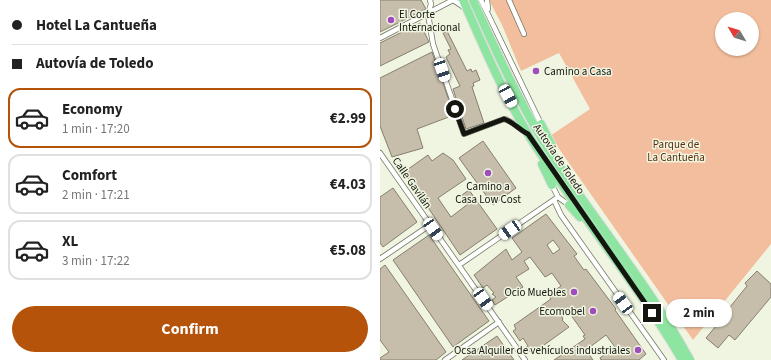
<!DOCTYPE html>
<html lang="en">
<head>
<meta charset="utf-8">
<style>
	body { margin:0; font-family:"Source Sans 3",sans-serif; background:#f2f2f2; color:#222; height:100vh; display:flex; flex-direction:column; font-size:15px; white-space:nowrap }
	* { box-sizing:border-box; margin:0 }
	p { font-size:13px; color:#767676 }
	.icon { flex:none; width:22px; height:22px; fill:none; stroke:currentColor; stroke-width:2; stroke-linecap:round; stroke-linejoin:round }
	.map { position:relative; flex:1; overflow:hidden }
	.drawer { display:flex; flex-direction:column; background:#fff; width:380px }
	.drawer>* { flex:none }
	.hud { display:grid; align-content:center; height:88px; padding:0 12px; background:#fff }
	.needle { width:26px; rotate:308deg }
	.buttons { position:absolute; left:335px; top:12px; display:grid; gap:8px }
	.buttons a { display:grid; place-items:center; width:44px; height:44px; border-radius:50%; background:#fff; box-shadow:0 1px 3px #0004; font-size:20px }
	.end { position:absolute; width:18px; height:18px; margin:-9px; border:5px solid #13150e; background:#fff; box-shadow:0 0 0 2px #fff }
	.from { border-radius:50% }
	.bubble { position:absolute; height:28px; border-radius:14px; background:#fff; box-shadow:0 1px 3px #0004; font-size:13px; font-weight:700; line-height:28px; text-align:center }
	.car { position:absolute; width:12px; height:24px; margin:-12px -6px; border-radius:5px; box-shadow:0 0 3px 1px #0007; background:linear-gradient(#fff 24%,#345 0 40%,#fff 0 76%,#345 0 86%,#fff 0) }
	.hud b { display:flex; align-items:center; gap:14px; height:38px; font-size:15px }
	.hud b+b { border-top:1px solid #e0e0e0 }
	.hud i { width:10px; height:10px; background:#222 }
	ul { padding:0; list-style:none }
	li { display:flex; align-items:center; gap:12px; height:60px; margin:0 8px 6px; padding:0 4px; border:2px solid #e0e0e0; border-radius:12px }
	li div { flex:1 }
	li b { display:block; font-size:15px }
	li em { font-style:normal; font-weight:700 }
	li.active { border-color:#b45309 }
	li>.icon { width:36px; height:36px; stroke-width:1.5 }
	.button { display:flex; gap:8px; margin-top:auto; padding:8px 12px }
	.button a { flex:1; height:46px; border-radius:24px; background:#b45309; color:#fff; font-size:16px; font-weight:700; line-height:46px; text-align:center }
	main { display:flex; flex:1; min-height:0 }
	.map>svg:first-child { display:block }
	.green { fill:#f3be9d; fill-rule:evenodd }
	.building { fill:#c6bdab; stroke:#867f6e; fill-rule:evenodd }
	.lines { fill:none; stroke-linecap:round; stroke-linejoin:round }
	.minor-casing { stroke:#737765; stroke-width:6 }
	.motorway-casing { stroke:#dededd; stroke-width:10 }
	.minor { stroke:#fff; stroke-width:4.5 }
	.motorway { stroke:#8ee4a1; stroke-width:8 }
	.route { stroke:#13150e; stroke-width:5 }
	.poi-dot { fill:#9f4dbc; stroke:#f0f5e1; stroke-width:1.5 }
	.labels { text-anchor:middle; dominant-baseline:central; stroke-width:3; stroke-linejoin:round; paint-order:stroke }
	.poi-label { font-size:11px; fill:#13150e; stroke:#f0f5e1; text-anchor:end }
	.park-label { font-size:11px; fill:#5a2e0c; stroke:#f0f5e1 }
	.street-label { font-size:11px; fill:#13150e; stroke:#f0f5e1 }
</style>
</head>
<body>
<main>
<section class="drawer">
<div class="hud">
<b><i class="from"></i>Hotel La Cantueña</b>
<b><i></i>Autovía de Toledo</b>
</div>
<ul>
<li class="active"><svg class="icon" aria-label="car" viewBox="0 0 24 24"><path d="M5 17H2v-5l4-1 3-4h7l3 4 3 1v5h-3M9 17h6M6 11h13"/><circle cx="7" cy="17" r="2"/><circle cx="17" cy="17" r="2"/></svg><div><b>Economy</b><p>1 min · 17:20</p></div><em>€2.99</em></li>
<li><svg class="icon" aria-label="car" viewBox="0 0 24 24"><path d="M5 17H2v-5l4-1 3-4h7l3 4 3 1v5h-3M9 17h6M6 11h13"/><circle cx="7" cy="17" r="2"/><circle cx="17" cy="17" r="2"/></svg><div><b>Comfort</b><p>2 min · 17:21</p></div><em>€4.03</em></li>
<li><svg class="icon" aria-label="car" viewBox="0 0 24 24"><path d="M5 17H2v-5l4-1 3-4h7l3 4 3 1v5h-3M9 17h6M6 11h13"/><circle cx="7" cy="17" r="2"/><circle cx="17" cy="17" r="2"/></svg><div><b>XL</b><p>3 min · 17:22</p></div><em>€5.08</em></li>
</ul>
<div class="button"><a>Confirm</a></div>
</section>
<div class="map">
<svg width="391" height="360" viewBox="0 0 391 360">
	<rect width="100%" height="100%" fill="#f0f5e1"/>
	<path class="green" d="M109,0H391V244L313,340L170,136L210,109L179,53L141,71L122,25ZM342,19H372V49H342Z"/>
	<path class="building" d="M0,0H41L46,9L0,32Z
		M40,23L49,42L0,66V43Z
		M67,31L87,71L91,69L92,72L96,70L100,80L93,83L94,86L92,87L104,123L86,129L73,89L80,86L66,57L70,54L68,50L71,49L63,33Z
		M52,52L74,115L37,129L43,148L12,157L0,126V78Z
		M103,141L136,188L113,205L79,158Z
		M63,153L73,160L86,179L58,198L71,217L88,204L82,195L89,190L117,229L80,255L24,172L48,155L52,161Z
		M13,188L37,222L3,247L0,243V197Z
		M166,214L197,254L194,256L201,266L204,270L206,269L236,309L235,310L266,354L259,360H221L220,358L235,347L226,335L206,350L213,360H174L205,339L203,336L205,335L188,311L181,315L183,319L182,320L189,327L153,353L151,350L148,352L145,348L148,346L143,338L140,341L133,331L136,329L134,325L171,299L168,295L181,286L172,273L165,277L150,257L144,261L149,269L136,277L143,287L115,305L112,300L116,297L112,294L114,293L107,285L103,288L94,275L126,249L132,260L142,252L132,238ZM173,240L180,249L173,254L167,245Z
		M49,235L109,321L73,347L13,260Z
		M5,265L66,352L56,360H0V358L9,352L0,340V269Z
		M377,271L391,284V297L355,340L349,335L338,348L326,338L351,308L350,307L367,286L365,283Z
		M117,336L134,360H82Z"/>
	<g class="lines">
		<g class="minor-casing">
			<path id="minor" d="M50,0L51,4L48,14L53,44L84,134L124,119C133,121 139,129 147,133
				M73,0L85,8
				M101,0L161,124
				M107,0L108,9
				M129,0L144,34
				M0,38L73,0
				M0,153L145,360
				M172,185L178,197L189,205
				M174,200L181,215L284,360
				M0,259L50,225
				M79,265L178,197
				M65,360L119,322"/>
		</g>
		<g class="motorway-casing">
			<path id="motorway" d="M83,0C103,46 125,97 151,139C199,214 257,283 302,360
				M93,0C116,51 139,102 168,149C214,220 269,285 310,360
				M161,124L172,146
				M162,164L172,185
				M189,205L200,217"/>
		</g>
		<use href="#minor" class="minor"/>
		<use href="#motorway" class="motorway"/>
	</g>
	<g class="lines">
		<path class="route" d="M75,109L84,134L124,119C133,122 140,130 148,134L272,313"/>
	</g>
	<g class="poi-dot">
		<circle cx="11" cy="20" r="4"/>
		<circle cx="156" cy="71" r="4"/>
		<circle cx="108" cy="173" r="4"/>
		<circle cx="194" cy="292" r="4"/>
		<circle cx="213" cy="311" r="4"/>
		<circle cx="258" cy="350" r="4"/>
	</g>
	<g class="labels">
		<g class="poi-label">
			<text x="19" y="14" text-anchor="start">El Corte<tspan x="19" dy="13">Internacional</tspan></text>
			<text x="164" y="71" text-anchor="start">Camino a Casa</text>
			<text x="108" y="186" text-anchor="middle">Camino a<tspan x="108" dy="13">Casa Low Cost</tspan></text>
			<text x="186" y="292">Ocio Muebles</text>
			<text x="205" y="311">Ecomobel</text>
			<text x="250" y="350">Ocsa Alquiler de vehículos industriales</text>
		</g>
		<g class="park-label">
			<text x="296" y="144">Parque de<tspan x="296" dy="13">La Cantueña</tspan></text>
		</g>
		<g class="street-label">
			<text transform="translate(179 159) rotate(56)">Autovía de Toledo</text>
			<text transform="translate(32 183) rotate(55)">Calle Gavilán</text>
		</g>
	</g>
</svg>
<div class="buttons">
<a><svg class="needle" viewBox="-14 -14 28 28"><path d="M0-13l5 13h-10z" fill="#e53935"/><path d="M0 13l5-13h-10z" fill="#767676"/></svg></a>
</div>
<i class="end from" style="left:75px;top:109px"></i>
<i class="end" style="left:272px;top:313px"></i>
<div class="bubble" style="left:286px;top:299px;width:66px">2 min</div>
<i class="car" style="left:62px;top:70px;rotate:161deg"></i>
<i class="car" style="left:128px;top:96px;rotate:152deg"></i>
<i class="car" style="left:53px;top:229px;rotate:145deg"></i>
<i class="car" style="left:130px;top:230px;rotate:236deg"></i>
<i class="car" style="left:103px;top:299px;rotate:145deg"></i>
<i class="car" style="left:243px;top:303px;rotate:324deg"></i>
</div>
</main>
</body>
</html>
